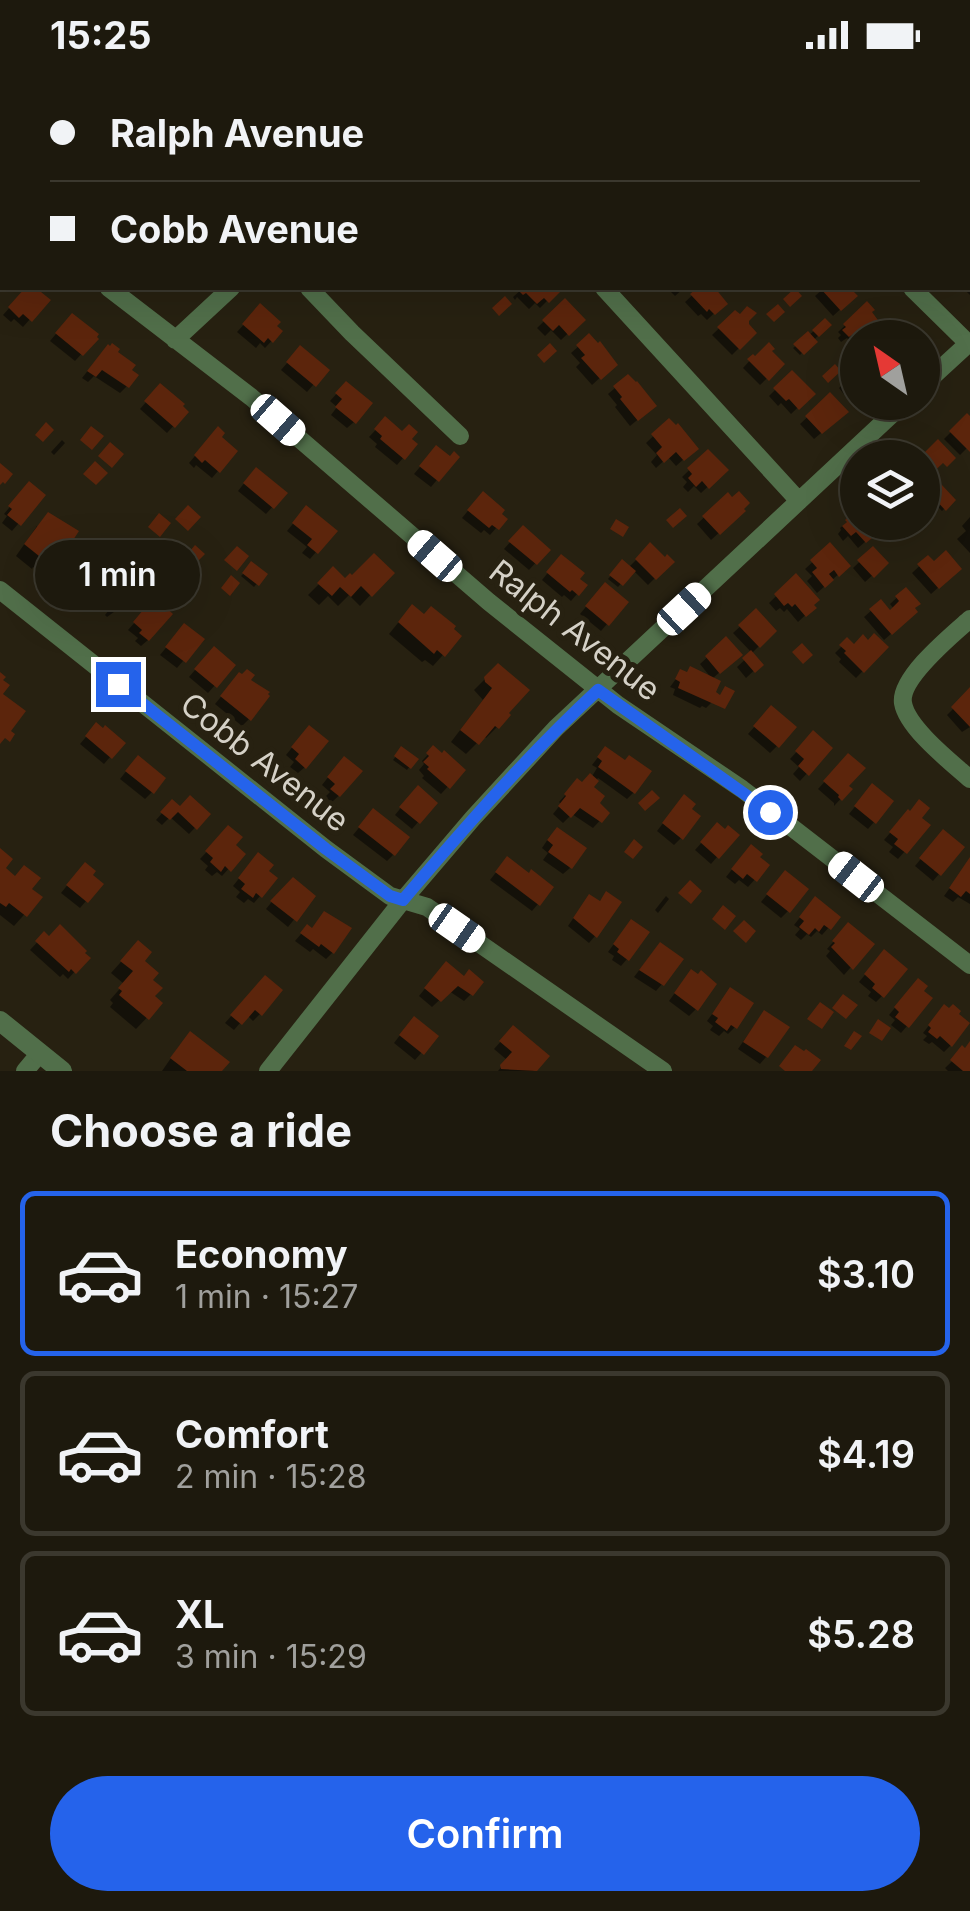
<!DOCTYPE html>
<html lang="en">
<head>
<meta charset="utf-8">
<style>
	body { margin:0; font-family:Inter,sans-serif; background:#252216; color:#f1f3f6; height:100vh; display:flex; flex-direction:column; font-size:38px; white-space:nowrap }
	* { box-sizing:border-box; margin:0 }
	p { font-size:32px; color:#a0a09d }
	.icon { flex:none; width:55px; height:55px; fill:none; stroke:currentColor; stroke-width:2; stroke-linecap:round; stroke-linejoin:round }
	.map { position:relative; height:1001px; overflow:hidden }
	.drawer { display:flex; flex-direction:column; background:#1d190d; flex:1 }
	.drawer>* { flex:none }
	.top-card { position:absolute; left:0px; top:0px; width:970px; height:220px; box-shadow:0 10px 40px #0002,0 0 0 2px #3b382e; display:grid; align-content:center; height:220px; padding:0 50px; background:#1d190d }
	.needle { width:65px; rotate:326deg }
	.tools { position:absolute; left:840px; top:250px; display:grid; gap:20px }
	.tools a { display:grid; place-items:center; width:100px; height:100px; border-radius:50%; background:#1d190d; box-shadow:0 10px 40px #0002,0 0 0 2px #3b382e; font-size:50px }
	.end { position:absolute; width:45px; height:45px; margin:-22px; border:12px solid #2563eb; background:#fff; box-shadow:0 0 0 5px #fff }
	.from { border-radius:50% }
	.bubble { position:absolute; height:70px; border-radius:35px; background:#1d190d; box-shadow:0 10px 40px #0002,0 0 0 2px #3b382e; font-size:32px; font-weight:600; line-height:70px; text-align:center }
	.car { position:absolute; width:30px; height:60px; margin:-30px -15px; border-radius:12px; box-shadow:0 0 8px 2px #0007; background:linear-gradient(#fff 24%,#345 0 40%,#fff 0 76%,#345 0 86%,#fff 0) }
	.top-card b { display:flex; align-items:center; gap:35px; height:95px; font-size:38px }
	.top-card b+b { border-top:2px solid #3b382e }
	.top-card i { width:25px; height:25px; background:#f1f3f6 }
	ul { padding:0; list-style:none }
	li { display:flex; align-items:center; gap:30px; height:165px; margin:0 20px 15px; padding:0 30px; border:5px solid #3b382e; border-radius:15px }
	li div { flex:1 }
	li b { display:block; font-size:38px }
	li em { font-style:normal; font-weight:600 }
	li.on { border-color:#2563eb }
	li>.icon { width:90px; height:90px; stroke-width:1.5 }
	h2 { padding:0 50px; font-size:45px; line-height:120px }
	.cta { display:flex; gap:20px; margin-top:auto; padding:20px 50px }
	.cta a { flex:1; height:115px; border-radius:60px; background:#2563eb; color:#fff; font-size:40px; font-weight:600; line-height:115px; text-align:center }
	.status { display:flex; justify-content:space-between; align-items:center; height:70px; padding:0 50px; background:#1d190d; direction:ltr }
	.status svg { height:28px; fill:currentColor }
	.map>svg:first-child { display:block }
	.shadow { fill:#0007 }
	.building { fill:#5c250c }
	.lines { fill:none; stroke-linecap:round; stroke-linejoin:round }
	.minor { stroke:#516f4a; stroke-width:18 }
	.tertiary { stroke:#516f4a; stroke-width:20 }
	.route { stroke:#2563eb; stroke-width:12 }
	.labels { text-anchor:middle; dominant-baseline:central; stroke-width:10; stroke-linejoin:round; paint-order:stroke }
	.street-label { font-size:32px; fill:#d5d1c7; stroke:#272111 }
</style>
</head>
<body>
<div class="status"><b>15:25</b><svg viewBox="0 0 49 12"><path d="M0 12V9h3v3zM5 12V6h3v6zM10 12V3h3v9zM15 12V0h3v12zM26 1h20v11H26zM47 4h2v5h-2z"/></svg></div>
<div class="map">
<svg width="970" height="1001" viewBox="0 0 970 1001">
	<rect width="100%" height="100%" fill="#272111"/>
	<path class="shadow" d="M320,0H356L358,2H319Z
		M762,0H792L793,1L765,2Z
		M970,198V225L963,218H968V201Z
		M27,218H32L47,230L23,257L14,249L11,252L3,245Z
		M523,218H554L557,221L540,238L535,233L529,239L517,227L515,230L513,227Z
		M667,218H684L675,226Z
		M700,218H713L724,234L707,250L701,244L698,246L685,232Z
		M824,218H847L855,226L833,246L815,226Z
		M565,231L582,250L561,270L551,260L545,266L537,258Z
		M867,235L870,268H858L857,279L847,268L841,272L838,268L841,265L838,262Z
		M260,237L280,262L265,278L260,273L256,278L237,262Z
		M735,243L746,250L754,263L732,285L712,265Z
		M825,252L828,255L800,285L793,278Z
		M65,253L95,269L75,291L50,271Z
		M589,267L615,294L592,315L576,297L580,293L571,283Z
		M769,281L782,294L760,315L743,298L753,287Z
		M114,282L127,316L120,323L94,306L88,312L82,308L101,284Z
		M294,285L326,300L307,322L281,300Z
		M858,300V316L846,327L839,318Z
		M792,303L812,324L791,344L781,333L778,336L769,326Z
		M160,316L186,342L167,363L140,339Z
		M615,318L647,342L630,356L615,337L617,335L608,324Z
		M339,321L354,352L347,358L331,345L337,337L330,331Z
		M830,326L839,348L814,369L800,354Z
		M967,346L970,347V375L960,385L944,369Z
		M385,350L403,388L397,395L375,377L377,374L369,367Z
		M669,351L695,379L676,396L668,387L656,398L651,392L657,385L646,373Z
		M212,366L218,401L212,408L196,395L194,398L189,393Z
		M62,370L65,373L54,385L51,382Z
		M708,382L726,400L701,423L694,416L688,422L683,417L687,412L682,407Z
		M430,385L449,389L456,387L431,417L414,404Z
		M249,407L284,424L266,444L238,421Z
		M941,417L953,430L942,441L929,428Z
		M23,421L43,425L12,461L2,453L7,446L4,444Z
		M727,426L743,441L711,470L697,454Z
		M476,431L504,449L490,465L484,460L481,463L462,448Z
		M306,438L316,482L310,489L302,483L307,477L287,461Z
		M858,443V452L874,464L858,478L848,466L843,471L838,464L841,460L840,458Z
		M970,447V483L957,469L966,461L962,456Z
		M37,456L56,491L45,502L41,499L39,501L33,497L32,499L16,486Z
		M523,458L547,480L529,500L504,479Z
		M650,476L665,490L671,492L648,515L633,500L618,517L608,509L622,493L628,498Z
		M830,476L848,496L817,523L807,511L812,506L805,499Z
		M873,479L886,493L865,512L853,498Z
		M928,488L933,494L959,499L931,524L912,503Z
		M555,494L576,509L577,524L571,531L564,525L562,527L542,510Z
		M252,495L264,505L254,517L241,506Z
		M333,500L345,511L391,503L360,536L349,525L338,536L328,526L319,535L308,525Z
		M796,507L813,538L798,552L787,539L784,542L780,538L776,541L769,533Z
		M114,511L118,539L107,547L105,545L108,541L96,532Z
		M905,520L908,549L884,570L864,547L881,532L889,543L894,539L890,534Z
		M598,522L607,554L601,561L580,544Z
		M154,531L148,570L141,576L135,571L138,568L128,560Z
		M756,542L774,561L752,583L733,563Z
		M402,548L450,560L459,567L433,596L425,590L422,592L389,564Z
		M178,563L201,570L177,598L160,585Z
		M726,570L739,585L712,609L700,594Z
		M847,571L854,577L868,573L886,577L856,608L839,592L841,589L835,583Z
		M751,584L760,595L746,608L737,597Z
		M207,586L233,595L208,623L189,607Z
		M498,596L497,657L486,668L484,666L466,684L451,672L483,630L474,620Z
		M681,602L712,623L718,626L706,638L702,636L700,638L673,625L675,619L670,617Z
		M233,612L249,649L242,656L215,634Z
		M970,622V657L962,662L947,645Z
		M765,645L777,676L770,683L748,664Z
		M96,655L103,661L110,687L104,694L80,674Z
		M813,664L830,678L800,711L793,704L799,697L790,689Z
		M302,665L305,697L298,703L290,697L294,692L286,685Z
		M402,679L415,690L407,700L393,690Z
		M433,679L463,700L441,724L422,708L424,706L419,700L424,694L422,691Z
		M599,686L634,722L627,729L598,708L591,717L596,734L607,743L593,758L572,744L563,753L553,744L561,734L559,732L577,712L581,715L591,708L597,698L592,695Z
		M848,686L846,716L849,720L834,736V733L818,719Z
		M131,695L152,722L145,729L120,709Z
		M337,696L345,720L332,732L325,727L330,722L322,715Z
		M866,723L874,752L868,759L849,744Z
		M411,725L435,733L412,759L395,745Z
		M172,732L180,739L208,744L189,764L170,747L162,755L156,750Z
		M678,734L689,739L681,768L674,775L657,761Z
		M367,748L393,785L387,791L353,765Z
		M919,748L928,755L898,789L889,782L893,777L884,770L902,749Z
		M229,758L233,776L242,784L222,806L217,802L212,806L205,800L208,796L200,789Z
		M711,762H725L717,787L711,794L695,780Z
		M550,766L570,798L563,804L543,790L548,783L542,778Z
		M937,769L939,804L933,811L915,796Z
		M0,781L2,798L39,828L14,856L0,845Z
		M744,784L757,787L767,796L748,817L739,810L735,814L726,807Z
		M970,790V834L958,827L953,832L944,826Z
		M252,792L260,826L254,833L248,829L244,833L236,827L240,822L233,816Z
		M501,796L538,834L532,841L490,810Z
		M78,802L86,831L80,838L61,823Z
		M779,810L788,841L781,848L761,832Z
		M278,824L313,826L288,857L266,839Z
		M606,824L595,866L589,873L568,856L583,834L598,833Z
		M666,826L669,829L658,843L655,840Z
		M809,836L838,847L822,865L817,861L811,867L807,864L801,870L795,865L800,859L794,855Z
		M307,857L333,882L326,889L313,879L310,882L295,871Z
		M625,859L627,889L621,896L612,890L614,886L608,882Z
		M842,862L871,874L844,905L826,886L830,881L827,879Z
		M44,865L87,888L68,909L63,904L60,907L30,880Z
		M653,882L662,914L656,921L634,907Z
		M128,884L141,891L149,910L152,927L160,934L136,959L110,937L113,933L110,930L124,914L111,903Z
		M878,889L882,926L876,932L868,926L871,922L859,912Z
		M439,901L471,924L464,931L449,921L432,937L419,926Z
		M685,909L696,939L689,946L669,931Z
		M259,915L260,944L253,951L247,945L234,960L225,953Z
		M911,918L907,956L901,963L891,955L895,950L889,945Z
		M730,920L735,957L728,964L724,961L719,966L710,960L713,956L707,951Z
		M938,944L951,975L944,982L932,972L929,974L923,970L927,966L923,963Z
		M758,950L766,987L760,994L738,979Z
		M407,956L435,967L415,990L394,973Z
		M513,958L546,986L533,1001H498L507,990L494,979Z
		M970,974V998L968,1001H948L945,998Z
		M180,975L219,1001H162Z"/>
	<path class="building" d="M25,218H36L51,230L32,252L23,244L19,248L8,237Z
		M516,218H557L561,221L549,233L544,228L537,234L526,223L523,225Z
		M697,218H715L728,234L715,245L709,239L707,242L690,224Z
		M795,218L802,226L790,237L783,229Z
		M820,218H850L858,226L841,241Z
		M505,226L512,234L499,246L492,238Z
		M565,228L586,250L569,266L559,255L553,261L542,250Z
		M867,231L875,240L872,242L883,257L872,268H859L855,263L849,267L842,260L846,257L843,254Z
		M260,233L281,252L277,256L283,261L273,273L268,268L264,273L242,254Z
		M778,234L785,242L774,252L766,244Z
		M747,236L757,243L749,251V254L757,263L740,280L717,257L735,240L740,244Z
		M72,243L99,264L97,267L99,269L83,286L55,263Z
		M825,248L832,255L819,267L812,260Z
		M808,261L818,272L804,285L793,274Z
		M589,263L598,273L600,271L618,295L601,310L581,288L585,285L576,275Z
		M769,272L775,279L772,281L785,294L769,311L747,289L753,284L755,286Z
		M112,273L120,279L118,282L136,295L132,300L139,305L129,318L102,300L96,307L87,301L108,274L110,276Z
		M550,273L557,281L544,293L537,285Z
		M300,275L330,300L316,317L286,292Z
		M852,279L858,287L846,298L840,291Z
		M835,294L841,301L828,313L822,306Z
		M792,300L816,324L799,340L789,329L786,331L773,318Z
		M628,304L636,312L637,311L657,336L638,351L620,329L622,327L613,316Z
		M849,306L858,316V319L850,326L840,314Z
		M346,311L373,333L356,354L335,337L342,329L335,323Z
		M160,313L185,334L183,336L189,342L175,358L144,331Z
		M830,322L849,342L822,364L805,346Z
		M967,343L970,346V382L949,361Z
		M385,346L402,361L409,354L418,362L412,369L418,374L405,390L380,369L382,366L374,359Z
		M669,348L676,355L678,353L699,379L684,391L676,382L664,393L656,383L662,377L651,364Z
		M46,352L54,360L43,372L35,365Z
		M91,356L104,366L92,380L80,370Z
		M218,356L225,363L222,367L238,381L220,403L205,390L202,393L194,385Z
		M938,369L956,388L947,397L943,393L926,409L922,406V388H919Z
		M110,372L124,384L112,398L98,386Z
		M436,375L450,386L454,381L460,387L439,412L419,396Z
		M708,379L729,400L709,419L702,411L696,417L688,408L692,404L687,398Z
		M95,391L108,403L96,415L83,404Z
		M0,393L13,404L5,414L3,412L0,415Z
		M256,397L288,423L274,439L243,413Z
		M29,411L46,425L21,456L7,445L12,439L8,436Z
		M941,414L956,430L946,441L930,424Z
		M483,421L505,440L502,444L508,449L499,460L492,455L489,458L467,440Z
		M739,421L750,433L744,439L746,441L720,465L702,446L728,422L732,427Z
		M188,435L201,447L188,461L175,449Z
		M306,435L338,461L318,484L307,475L312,469L292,453Z
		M680,438L687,446L673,458L666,450Z
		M858,439V452H880L884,458L866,473L856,462L851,466L842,456L847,452L845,450Z
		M48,442L79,461L58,493L53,490L51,492L46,488L44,490L24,474Z
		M159,443L171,453L160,467L148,457Z
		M616,449L629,457L623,467L610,459Z
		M523,455L551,480L537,495L508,471Z
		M650,472L665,487L667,484L675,492L656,510L635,489Z
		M830,472L851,496L839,507L834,500L829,504L834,510L825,518L812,502L817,498L810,490Z
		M195,475L205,484L194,495L185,487Z
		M237,476L249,486L237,501L224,490Z
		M873,476L889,493L874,508L857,490Z
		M946,480L962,499L939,519L917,494L928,485L934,491Z
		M374,483L395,503L372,527L361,516L351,527L340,517L332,526L317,513L333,496L345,508L350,503L352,505Z
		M561,484L585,503L580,509L588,515L579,526L572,520L570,522L546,502Z
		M622,489L636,501L623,516L609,505Z
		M251,491L268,504L259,516L242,503Z
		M120,501L140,517L120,540L118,539L116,542L109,537L112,533L101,524Z
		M796,503L820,530L814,535L817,538L806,547L795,534L792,537L788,533L784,536L774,524Z
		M231,505L240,513L230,526L221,518Z
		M605,512L629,532L609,556L585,536Z
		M906,517L921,534L915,538L918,542L892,565L869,539L881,529L890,540L899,531L895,526Z
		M154,527L173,544L149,571L139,563L142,560L133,552Z
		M412,534L424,544L431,536L456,556L454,559L462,566L445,587L437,580L434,584L398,552Z
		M756,538L777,561L760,578L738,555Z
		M184,553L205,569L186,593L165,577Z
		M874,563L889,577L864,603L844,583L846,581L839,575L847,567L854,574L863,564L868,570Z
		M726,566L743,585L720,604L705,586Z
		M802,573L813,585L803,594L792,582Z
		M214,576L236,595L217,618L194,599Z
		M751,580L764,595L755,603L742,588Z
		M498,593L530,620L509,643L511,645L499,659L495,656L479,675L460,660L492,618L485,612L484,607Z
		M690,596L721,611L716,622L720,625L725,616L735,621L725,639L678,618L680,612L675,609L680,599L687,602Z
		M247,599L255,605L251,610L270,622L268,624L270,626L251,651L220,626L239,602L242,604Z
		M0,602L6,607L3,610L10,615L3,624L26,641L11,661L15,664L10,672L5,668L0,674Z
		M970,617V657L951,637Z
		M771,635L797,657L779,678L753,656Z
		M96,652L103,658L105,655L126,673L112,689L85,666Z
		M309,655L329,671L306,699L295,689L299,684L291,677Z
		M813,660L833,678L809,706L798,696L804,689L795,681Z
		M433,675L442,683L444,680L466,700L450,719L427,699L429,697L423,692L429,686L426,683Z
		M401,676L419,689L411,699L394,686Z
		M605,676L625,690L629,685L652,701L635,724L598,697L602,691L597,687Z
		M848,683L866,698L849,716L853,719L842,731L838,727L839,725L823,711Z
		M138,685L166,708L154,724L125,701Z
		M344,686L363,701L340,727L330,719L335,714L327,707Z
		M590,703L599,711L594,717L605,726L600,733L610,743L602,753L580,738L571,748L558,736L566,726L564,724L577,708L582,712Z
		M872,713L894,731L876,754L854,736Z
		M418,715L438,733L420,754L399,737Z
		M652,720L660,728L645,741L638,733Z
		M684,724L696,734L692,739L701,746L683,770L662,753Z
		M190,725L211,744L197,760L178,742L170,750L160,742L172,729L180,736Z
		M919,729L930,738L922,748L931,755L907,784L894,774L898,769L889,762L908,739L910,741Z
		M373,738L410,767L395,786L358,757Z
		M717,752L725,759L728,755L740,765L719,789L700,772Z
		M228,755L243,767L236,775L246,784L231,802L225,796L221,802L210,792L213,788L205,781Z
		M557,757L587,778L572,799L548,782L553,775L547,770Z
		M943,759L965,777L941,806L919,788Z
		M634,769L643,777L633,789L624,782Z
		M751,774L763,784L760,787L770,795L757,812L747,804L743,809L731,799Z
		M0,778L13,789L6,798L15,806L24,795L41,808L32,819L43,827L27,847L9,833L6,837L0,833Z
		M258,782L274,795L269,801L278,808L262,828L256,823L253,828L241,819L245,814L238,808Z
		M507,786L529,803L531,799L554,817L540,836L495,802Z
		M970,787V824L966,821L961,827L949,818Z
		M85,792L96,801L93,805L104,814L88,833L66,815Z
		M785,800L809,819L790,843L766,824Z
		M293,807L316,826L297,852L270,831Z
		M690,810L702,821L691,834L678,823Z
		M606,821L622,832L597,868L573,848L589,824L600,831Z
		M815,826L841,847L831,860L824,855L819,862L815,858L809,865L799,857L804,851L799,847Z
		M723,835L736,846L725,860L712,849Z
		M324,841L352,858L334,884L321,874L319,877L300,863L307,854L312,858Z
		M631,849L650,862L629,891L617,882L619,879L613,874Z
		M744,850L756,861L746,873L733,861Z
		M848,852L875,874L853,900L831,877L835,873L832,871Z
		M60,854L87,881L85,883L91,888L76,904L71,899L69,902L35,871L44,861L49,866Z
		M138,870L152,882L145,891L159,903L153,910L163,918L155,926L163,933L149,950L119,925L122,921L118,918L133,901L120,891Z
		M660,872L684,889L664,916L639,900Z
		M884,879L908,899L884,928L872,918L875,914L864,904Z
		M446,891L464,906L469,899L484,912L473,926L458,916L441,932L424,918Z
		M691,899L698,904L701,900L717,914L698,941L674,923Z
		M265,905L283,920L262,946L255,940L242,955L230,945Z
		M918,908L928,916L924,921L933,928L909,958L895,947L899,942L894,937Z
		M730,917L754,933L737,959L731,955L727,961L715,952L718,948L712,944Z
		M843,924L858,935L846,949L832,938Z
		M820,932L834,942L822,959L807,949Z
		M944,934L949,938L953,934L961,941L959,944L970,953L952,977L940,966L937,969L928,962L931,958L928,955Z
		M764,940L790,957L768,988L743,972Z
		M414,946L439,966L424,985L399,965Z
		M878,949L891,958L882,971L869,963Z
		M513,955L550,986L537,1001L501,999L500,995L512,982L499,971Z
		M190,961L230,992L222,1001H187L170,988Z
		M854,961L862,966L851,980L844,976Z
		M970,971V1001H963L950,990L962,975L965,978Z
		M795,975L804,981L806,979L821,990L812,1001H785L779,996Z"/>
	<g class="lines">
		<path class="minor" d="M101,0L104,2
			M405,0L407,2
			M698,0L701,2
			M52,2L55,0
			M459,2L462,0
			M0,61L2,58
			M0,127L2,130
			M109,218L251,327L489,532L618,635L742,719L970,895
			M309,218L352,263L460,366
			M604,218L799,431
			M912,218L970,275
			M175,270L231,218
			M922,316L970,272
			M0,520L326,779L390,826L427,837L663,1001
			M970,549C952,565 899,608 903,633C907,658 952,693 970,709
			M25,1001L40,983
			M268,1001L403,830L473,748L556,658L905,332"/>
		<path class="tertiary" d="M0,951L62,1001"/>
	</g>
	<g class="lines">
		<path class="route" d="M118,614L326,779L390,826L403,830C465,757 528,685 598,620L770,742"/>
	</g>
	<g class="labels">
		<g class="street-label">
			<text transform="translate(575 560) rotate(38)">Ralph Avenue</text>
			<text transform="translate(265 692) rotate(38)">Cobb Avenue</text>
		</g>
	</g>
</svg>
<div class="tools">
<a><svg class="needle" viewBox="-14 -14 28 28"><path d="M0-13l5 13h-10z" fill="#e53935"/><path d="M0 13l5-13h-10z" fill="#a0a09d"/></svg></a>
<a><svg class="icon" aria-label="layers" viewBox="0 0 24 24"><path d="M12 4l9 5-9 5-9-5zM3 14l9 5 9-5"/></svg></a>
</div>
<i class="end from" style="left:770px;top:742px"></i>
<i class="end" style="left:118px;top:614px"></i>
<div class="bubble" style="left:35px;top:470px;width:165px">1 min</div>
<i class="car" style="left:278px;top:350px;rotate:131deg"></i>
<i class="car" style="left:435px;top:486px;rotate:311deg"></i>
<i class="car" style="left:684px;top:539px;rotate:47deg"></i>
<i class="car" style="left:856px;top:807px;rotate:308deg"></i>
<i class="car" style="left:457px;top:858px;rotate:125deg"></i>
<div class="top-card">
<b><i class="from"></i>Ralph Avenue</b>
<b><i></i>Cobb Avenue</b>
</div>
</div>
<section class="drawer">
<h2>Choose a ride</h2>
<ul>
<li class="on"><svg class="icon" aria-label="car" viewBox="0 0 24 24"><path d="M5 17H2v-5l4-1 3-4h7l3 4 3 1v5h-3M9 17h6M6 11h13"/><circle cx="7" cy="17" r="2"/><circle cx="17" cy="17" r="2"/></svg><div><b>Economy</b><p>1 min · 15:27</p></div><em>$3.10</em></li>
<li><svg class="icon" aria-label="car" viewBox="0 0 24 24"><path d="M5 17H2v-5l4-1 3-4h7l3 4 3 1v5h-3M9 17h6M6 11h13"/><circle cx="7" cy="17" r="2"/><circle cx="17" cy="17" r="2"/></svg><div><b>Comfort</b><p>2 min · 15:28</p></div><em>$4.19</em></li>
<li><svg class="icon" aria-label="car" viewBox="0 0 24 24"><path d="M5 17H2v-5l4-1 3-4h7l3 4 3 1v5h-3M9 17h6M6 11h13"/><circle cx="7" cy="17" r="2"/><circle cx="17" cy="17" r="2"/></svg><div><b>XL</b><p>3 min · 15:29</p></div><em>$5.28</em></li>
</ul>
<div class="cta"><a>Confirm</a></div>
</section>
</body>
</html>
